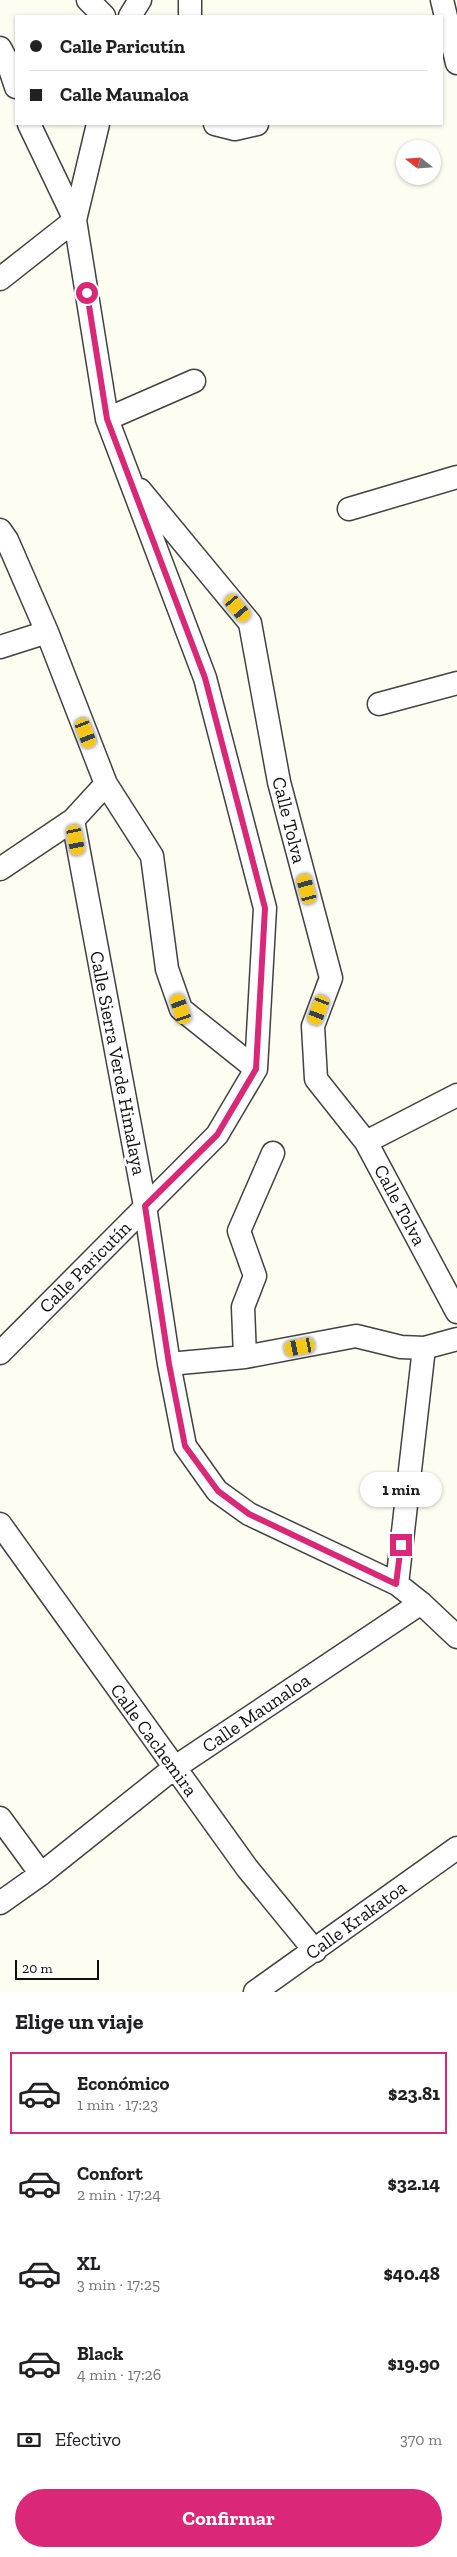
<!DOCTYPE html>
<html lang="es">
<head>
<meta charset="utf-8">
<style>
	body { margin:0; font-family:"Zilla Slab",serif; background:#f6f6f6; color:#202124; height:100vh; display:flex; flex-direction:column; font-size:19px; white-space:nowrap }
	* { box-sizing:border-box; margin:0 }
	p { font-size:16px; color:#757577 }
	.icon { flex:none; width:28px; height:28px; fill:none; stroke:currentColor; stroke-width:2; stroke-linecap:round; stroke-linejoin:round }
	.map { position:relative; height:1992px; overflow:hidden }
	.sheet { display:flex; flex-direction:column; background:#fff; flex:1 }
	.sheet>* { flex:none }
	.guide { position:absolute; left:15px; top:15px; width:428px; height:110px; border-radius:0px; box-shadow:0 1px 4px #0004; display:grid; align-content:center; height:110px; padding:0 15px; background:#fff }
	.needle { width:32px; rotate:287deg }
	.tools { position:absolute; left:396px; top:140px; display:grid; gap:10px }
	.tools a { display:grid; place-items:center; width:45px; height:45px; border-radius:50%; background:#fff; box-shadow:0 1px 4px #0004; font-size:25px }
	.scale { position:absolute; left:15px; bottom:12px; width:84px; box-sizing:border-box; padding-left:5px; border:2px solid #0f0f0f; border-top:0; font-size:14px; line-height:18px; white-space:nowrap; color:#0f0f0f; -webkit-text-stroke:4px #fff; paint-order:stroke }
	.end { position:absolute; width:22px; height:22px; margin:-11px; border:6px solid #db2777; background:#fff; box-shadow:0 0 0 2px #fff }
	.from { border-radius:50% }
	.bubble { position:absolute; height:35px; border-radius:18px; background:#fff; box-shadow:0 1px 4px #0004; font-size:16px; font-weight:700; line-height:35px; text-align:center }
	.car { position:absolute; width:15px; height:30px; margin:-15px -8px; border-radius:6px; box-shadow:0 0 4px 1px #0007; background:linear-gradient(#f5c518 24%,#345 0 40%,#f5c518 0 76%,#345 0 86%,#f5c518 0) }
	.guide b { display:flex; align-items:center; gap:18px; height:48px; font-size:19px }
	.guide b+b { border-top:1px solid #e0e0e0 }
	.guide i { width:12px; height:12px; background:#202124 }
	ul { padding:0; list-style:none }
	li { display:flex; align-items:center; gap:15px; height:82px; margin:0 10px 8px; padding:0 5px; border:2px solid transparent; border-radius:0px }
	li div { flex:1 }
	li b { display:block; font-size:19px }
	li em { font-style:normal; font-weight:700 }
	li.current { border-color:#db2777 }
	li>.icon { width:45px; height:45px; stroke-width:1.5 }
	h2 { padding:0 15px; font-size:22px; line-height:60px }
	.pay { display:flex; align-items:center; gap:12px; height:55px; padding:0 15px; font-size:19px }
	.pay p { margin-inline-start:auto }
	.cta { display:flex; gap:10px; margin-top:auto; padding:10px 15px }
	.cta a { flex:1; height:58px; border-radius:30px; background:#db2777; color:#fff; font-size:20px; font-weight:700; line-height:58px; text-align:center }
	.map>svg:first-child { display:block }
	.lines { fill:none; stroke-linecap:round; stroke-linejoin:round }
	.street-casing { stroke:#424242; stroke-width:25 }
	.street { stroke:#fff; stroke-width:22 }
	.route { stroke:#db2777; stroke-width:6 }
	.labels { text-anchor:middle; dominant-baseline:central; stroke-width:5; stroke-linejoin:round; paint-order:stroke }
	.street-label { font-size:19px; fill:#0f0f0f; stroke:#fff }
</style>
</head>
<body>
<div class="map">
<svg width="457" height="1992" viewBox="0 0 457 1992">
	<rect width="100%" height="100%" fill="#fefdf2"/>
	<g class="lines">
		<g class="street-casing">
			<path id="street" d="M88,0L104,16
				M190,0V16
				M442,0L457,63
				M130,16L140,0
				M0,48L8,63L16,87
				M215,124L235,129L257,124
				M75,220L98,124
				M0,279L75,220
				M107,419L194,381
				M140,490L250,623L279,782L331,978L313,1026L316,1079L366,1142L457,1312
				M349,509L457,477
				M0,530L7,540L47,632L106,784L152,856L167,969L181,1009L256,1069
				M0,647L47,632
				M379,704L457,683
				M73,820L145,1206L169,1364L185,1446L217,1491L249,1514L397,1584L421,1603L457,1637
				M0,869L73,820L106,784
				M366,1142L457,1095
				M0,1353L217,1135L256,1069L265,908L205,678L107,419L75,220L29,124
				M245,1357L243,1307L255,1276L239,1231L273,1153
				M169,1364L245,1357L356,1336L401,1347L424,1348L457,1339
				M0,1524L247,1868L315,1951
				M397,1584L424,1348
				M0,1818L41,1874
				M0,1903L41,1874L174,1768L421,1603
				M255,1992L457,1848"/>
		</g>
		<use href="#street" class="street"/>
	</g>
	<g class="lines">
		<path class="route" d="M87,293L107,419L205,678L265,908L256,1069L217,1135L145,1206L169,1364L185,1446L218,1491L249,1514L396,1584L401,1545"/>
	</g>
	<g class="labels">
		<g class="street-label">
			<text transform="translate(289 820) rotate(76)">Calle Tolva</text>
			<text transform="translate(118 1063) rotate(79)">Calle Sierra Verde Himalaya</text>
			<text transform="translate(400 1205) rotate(62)">Calle Tolva</text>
			<text transform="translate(85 1267) rotate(-45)">Calle Paricutín</text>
			<text transform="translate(256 1713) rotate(-34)">Calle Maunaloa</text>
			<text transform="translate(154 1740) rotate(54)">Calle Cachemira</text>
			<text transform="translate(356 1920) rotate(-36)">Calle Krakatoa</text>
		</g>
	</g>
</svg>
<div class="tools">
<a><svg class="needle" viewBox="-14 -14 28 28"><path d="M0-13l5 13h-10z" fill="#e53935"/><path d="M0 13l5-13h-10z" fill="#757577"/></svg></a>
</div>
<div class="scale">20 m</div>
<i class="end from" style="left:87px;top:293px"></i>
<i class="end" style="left:401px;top:1545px"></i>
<div class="bubble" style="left:360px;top:1472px;width:82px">1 min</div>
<i class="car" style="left:238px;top:608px;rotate:140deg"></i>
<i class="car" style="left:86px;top:733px;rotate:159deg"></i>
<i class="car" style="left:76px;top:840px;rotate:169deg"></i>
<i class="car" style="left:307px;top:889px;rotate:345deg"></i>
<i class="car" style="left:181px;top:1009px;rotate:341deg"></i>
<i class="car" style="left:319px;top:1010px;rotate:201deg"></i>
<i class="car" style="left:300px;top:1347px;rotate:259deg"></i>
<div class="guide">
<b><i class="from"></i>Calle Paricutín</b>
<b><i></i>Calle Maunaloa</b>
</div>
</div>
<section class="sheet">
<h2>Elige un viaje</h2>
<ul>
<li class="current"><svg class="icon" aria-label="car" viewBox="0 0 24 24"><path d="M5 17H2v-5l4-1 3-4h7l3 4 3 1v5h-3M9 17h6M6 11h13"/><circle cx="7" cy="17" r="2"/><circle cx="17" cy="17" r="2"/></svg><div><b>Económico</b><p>1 min · 17:23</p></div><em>$23.81</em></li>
<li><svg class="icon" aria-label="car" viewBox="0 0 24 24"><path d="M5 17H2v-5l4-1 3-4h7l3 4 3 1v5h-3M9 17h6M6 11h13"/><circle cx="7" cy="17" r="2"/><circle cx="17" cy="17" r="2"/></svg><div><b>Confort</b><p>2 min · 17:24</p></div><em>$32.14</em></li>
<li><svg class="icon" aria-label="car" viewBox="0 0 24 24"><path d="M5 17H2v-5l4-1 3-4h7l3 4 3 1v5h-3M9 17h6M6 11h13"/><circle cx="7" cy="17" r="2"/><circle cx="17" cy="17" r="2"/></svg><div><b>XL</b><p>3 min · 17:25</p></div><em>$40.48</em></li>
<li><svg class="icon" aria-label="car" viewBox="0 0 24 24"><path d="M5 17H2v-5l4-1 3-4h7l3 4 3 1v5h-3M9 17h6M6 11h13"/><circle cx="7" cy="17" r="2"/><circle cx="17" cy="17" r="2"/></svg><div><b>Black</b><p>4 min · 17:26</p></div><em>$19.90</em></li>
</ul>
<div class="pay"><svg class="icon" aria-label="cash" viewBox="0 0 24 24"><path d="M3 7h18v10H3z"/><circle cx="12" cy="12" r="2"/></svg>Efectivo<p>370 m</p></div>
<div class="cta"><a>Confirmar</a></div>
</section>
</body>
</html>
